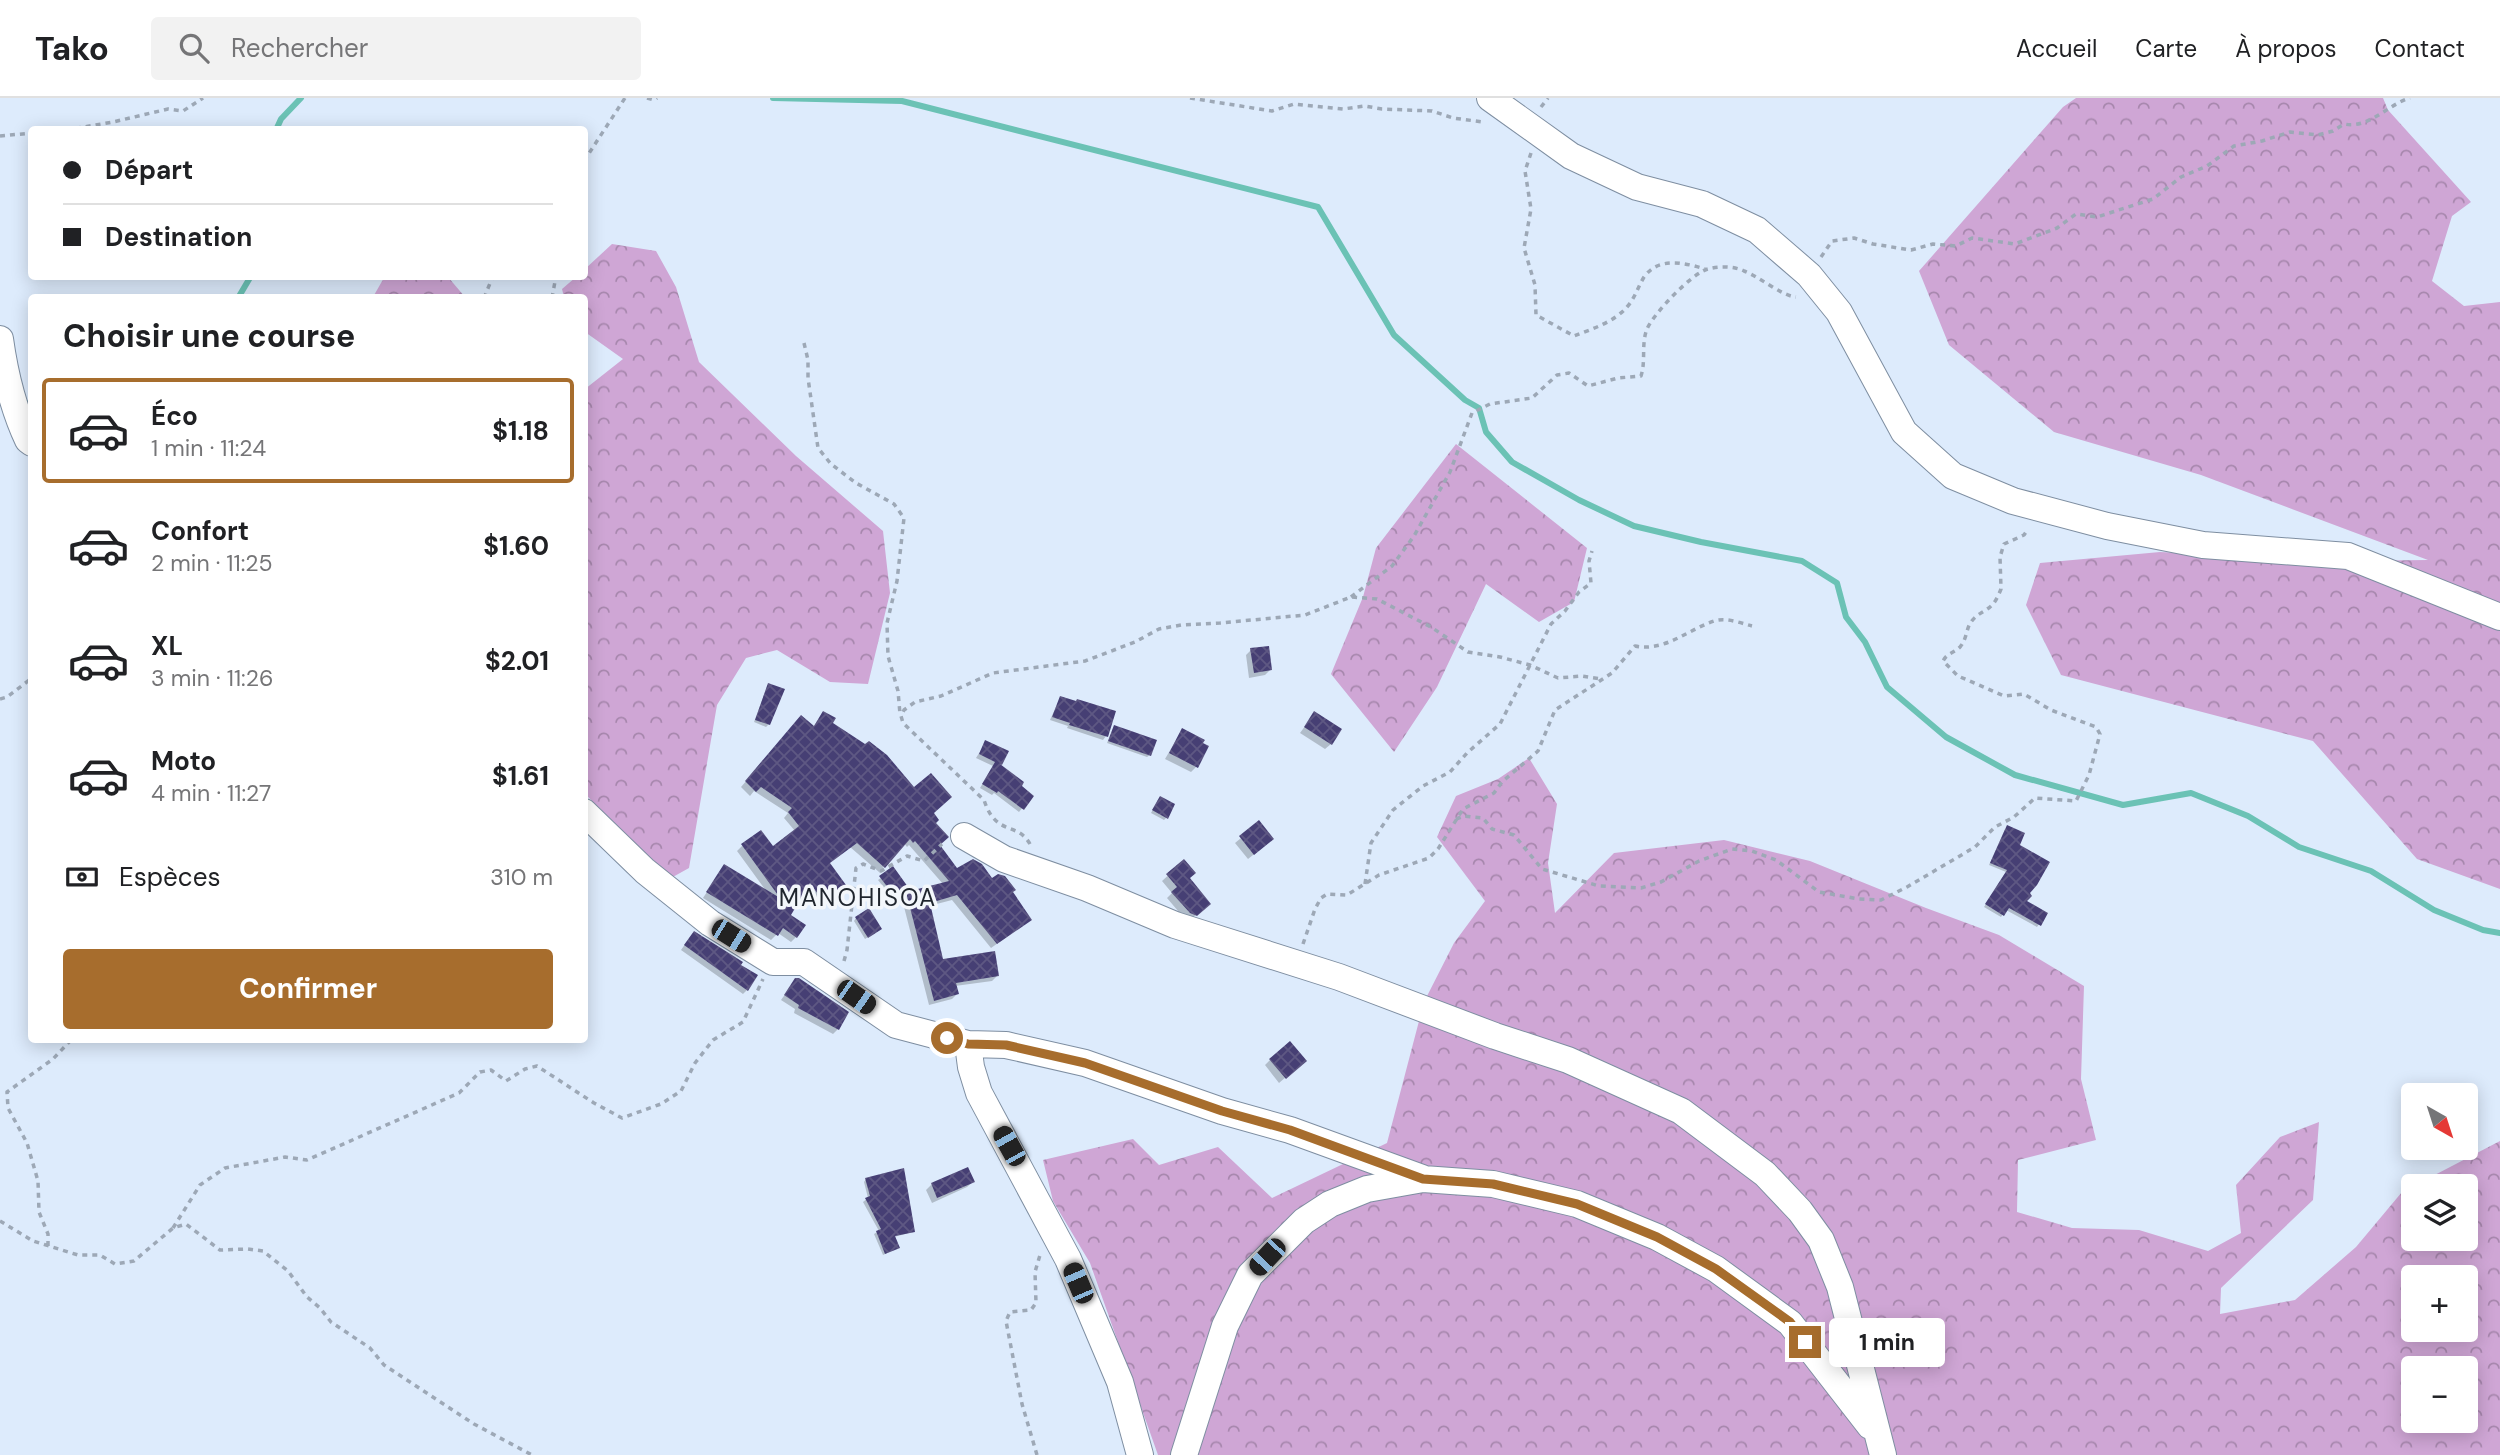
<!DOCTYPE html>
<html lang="fr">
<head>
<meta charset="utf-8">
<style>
	body { margin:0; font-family:"DM Sans",sans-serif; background:#f2f2f2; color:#202124; height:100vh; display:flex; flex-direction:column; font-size:26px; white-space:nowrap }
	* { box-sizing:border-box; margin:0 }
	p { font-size:23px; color:#757577 }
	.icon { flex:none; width:38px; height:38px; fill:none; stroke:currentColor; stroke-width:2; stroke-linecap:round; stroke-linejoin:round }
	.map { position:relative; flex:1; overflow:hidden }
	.drawer { position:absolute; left:28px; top:196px; width:560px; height:749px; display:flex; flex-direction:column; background:#fff; border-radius:7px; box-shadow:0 4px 18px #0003 }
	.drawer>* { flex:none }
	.guide { position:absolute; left:28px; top:28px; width:560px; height:154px; border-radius:7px; box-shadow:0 4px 18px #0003; display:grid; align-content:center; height:154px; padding:0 35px; background:#fff }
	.needle { width:46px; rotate:141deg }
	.controls { position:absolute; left:2401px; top:985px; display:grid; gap:14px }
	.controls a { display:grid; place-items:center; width:77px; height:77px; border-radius:7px; background:#fff; box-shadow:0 4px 18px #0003; font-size:35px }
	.end { position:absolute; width:32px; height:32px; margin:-16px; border:9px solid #a76d2d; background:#fff; box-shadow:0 0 0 4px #fff }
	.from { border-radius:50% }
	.bubble { position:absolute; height:49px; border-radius:7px; background:#fff; box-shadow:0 4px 18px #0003; font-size:23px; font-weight:700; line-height:49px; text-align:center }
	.car { position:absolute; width:21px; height:42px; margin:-21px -10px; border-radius:9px; box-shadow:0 0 5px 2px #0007; background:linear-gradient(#222 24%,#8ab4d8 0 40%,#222 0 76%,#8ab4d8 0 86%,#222 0) }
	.guide b { display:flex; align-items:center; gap:24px; height:66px; font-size:26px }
	.guide b+b { border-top:2px solid #e0e0e0 }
	.guide i { width:18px; height:18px; background:#202124 }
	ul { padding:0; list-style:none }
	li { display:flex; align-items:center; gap:21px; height:105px; margin:0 14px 10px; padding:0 21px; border:4px solid transparent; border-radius:7px }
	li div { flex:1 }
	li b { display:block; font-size:26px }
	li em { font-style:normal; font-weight:700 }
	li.on { border-color:#a76d2d }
	li>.icon { width:63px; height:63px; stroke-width:1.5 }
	h2 { padding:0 35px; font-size:32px; line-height:84px }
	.pay { display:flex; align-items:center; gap:18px; height:77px; padding:0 35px; font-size:26px }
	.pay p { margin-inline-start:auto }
	.button { display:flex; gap:14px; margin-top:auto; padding:14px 35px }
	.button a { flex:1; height:80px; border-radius:7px; background:#a76d2d; color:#fff; font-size:28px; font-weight:700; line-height:80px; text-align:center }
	header { display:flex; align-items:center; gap:42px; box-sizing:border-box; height:98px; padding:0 35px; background:#fff; border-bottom:2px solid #e0e0e0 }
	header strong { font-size:33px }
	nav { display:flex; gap:38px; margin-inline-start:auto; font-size:24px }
	.search { width:490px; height:63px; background:#f2f2f2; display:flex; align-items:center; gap:18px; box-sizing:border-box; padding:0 24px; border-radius:7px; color:#757577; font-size:26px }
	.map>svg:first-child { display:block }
	.forest { fill:url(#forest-crowns); fill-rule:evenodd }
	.shadow { fill:#0003 }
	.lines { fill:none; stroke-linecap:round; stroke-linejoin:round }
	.stream { stroke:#6bc2b5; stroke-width:6 }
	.building { fill:url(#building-cross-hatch) }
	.minor-casing { stroke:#7e8ea1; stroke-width:28 }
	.path { stroke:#9da8b6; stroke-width:3.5; stroke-dasharray:5 5; stroke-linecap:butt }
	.minor { stroke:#fff; stroke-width:26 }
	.route { stroke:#a76d2d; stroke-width:9 }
	.labels { text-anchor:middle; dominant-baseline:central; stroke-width:7; stroke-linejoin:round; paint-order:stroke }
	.quarter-label { font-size:24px; letter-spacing:2px; fill:#1f252d; stroke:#f3f7fb }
</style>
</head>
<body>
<header>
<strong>Tako</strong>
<div class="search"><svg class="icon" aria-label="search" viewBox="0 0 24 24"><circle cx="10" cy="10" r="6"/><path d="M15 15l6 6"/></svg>Rechercher</div>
<nav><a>Accueil</a><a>Carte</a><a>À propos</a><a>Contact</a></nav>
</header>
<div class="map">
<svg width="2500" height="1357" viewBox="0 0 2500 1357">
	<defs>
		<pattern id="forest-crowns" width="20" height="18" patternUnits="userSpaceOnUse" patternTransform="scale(1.75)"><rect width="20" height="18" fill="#cfa6d5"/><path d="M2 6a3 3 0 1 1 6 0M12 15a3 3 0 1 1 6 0" fill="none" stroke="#a787ad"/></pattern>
		<pattern id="building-cross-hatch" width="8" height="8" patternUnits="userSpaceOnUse" patternTransform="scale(1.75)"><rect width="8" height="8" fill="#463f74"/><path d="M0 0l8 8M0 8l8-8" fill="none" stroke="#5e5883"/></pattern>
	</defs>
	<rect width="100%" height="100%" fill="#ddebfc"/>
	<path class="forest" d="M2076,0H2383L2388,12L2471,104L2452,118L2432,183L2464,208L2500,204V791L2417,761L2313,643L2061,577L2026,507L2040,465L2160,454L2340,463L2428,462L2201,377L2054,334L1949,247L1919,173L2063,9Z
		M612,146L656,153L676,189L699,264L796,358L883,433L890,495L868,586L830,584L777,552L746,560L717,607L689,770L671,780L585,696V291L623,261L585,234L584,200L564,199L562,191L576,179L584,178L585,171Z
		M385,178L448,179L465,199H373Z
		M1456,346L1587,450L1574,504L1539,524L1486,486L1437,589L1394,654L1331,576L1363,499L1376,450Z
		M1529,660L1557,706L1548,765L1555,815L1614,755L1724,742L1810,763L1926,810L1999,837L2084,888L2081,981L2096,1042L2018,1062L2017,1114L2072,1130L2139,1132L2208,1153L2241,1135L2236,1087L2280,1039L2319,1024L2313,1102L2221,1190L2220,1216L2295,1202L2356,1149L2402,1094L2500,1043V1357H1158L1090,1165L1053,1103L1043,1062L1133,1041L1159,1067L1218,1049L1272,1100L1387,1045L1424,904L1454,845L1485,803L1437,739L1456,698L1498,681ZM2413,1088H2466V1141H2413ZM2413,1180H2466V1232H2413ZM2413,1270H2466V1323H2413Z"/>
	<path class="shadow" d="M1251,552L1270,572L1265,577L1249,580L1246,557Z
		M767,589L769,626L766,629L754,624Z
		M1060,600L1106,638L1103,642L1067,630L1068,628L1050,622Z
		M823,615L831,625L931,715L938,747L957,773L992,783L1011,795L1025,826L991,850L952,802L929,808L942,863L997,878L992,883L955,888L957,896L952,901L929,907L902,801L907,795L943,786L909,747L907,749L904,745L879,774L850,749L828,765L838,791L817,807L805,790L788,818L796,839L791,844L778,835L771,842L703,800L724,768L767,794L737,753L742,748L772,750L795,733L784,720L788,715L754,693L750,698L741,689L796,625L813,629Z
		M1314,616L1331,646L1325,651L1300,635Z
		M1113,631L1150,657L1147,659L1107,645Z
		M1182,632L1196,669L1191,674L1165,661Z
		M986,644L1000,666L999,667L1032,698L1019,714L994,695L992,697L980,690L993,668L976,660Z
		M1158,702L1166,720L1164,722L1151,715Z
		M1259,725L1267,746L1248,761L1235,745Z
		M2005,731L2018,748L2027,795L2024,803L2046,816L2037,829L2006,812L2001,819L1984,809L2006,774L1989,767Z
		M1184,763L1188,781L1203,811L1190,822L1184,820L1167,800L1172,795L1162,783Z
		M881,780L904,791L892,800L878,782Z
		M856,820L878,833L865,841L854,823Z
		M690,839L738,867L747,892L743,896L681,852Z
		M796,881L838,931L833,936L794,915L795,911L781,902Z
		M1270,962L1299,968L1279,985L1265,967Z
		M866,1081L913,1134L894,1139L898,1150L883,1157L874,1136L879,1133L863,1104L868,1100L864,1084Z
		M973,1084L967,1089L932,1105L926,1092L932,1086Z"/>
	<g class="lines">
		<path class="stream" d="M773,0L902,3L1318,109L1394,237L1465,302L1479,310L1486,334L1512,364L1579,402L1634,428L1701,444L1802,463L1837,485L1846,519L1865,544L1887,589L1946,639L2015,677L2123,707L2191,695L2248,718L2299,749L2371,773L2434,812L2483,832L2500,835
			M276,32L281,21L301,0
			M238,200L251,178
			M19,306L32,305"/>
	</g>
	<path class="building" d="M1269,548L1272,572L1254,575L1250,550Z
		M768,585L785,591L770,627L755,622Z
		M1060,598L1076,603L1077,601L1116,613L1108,639L1069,627L1070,625L1052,619Z
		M823,613L836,620L833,625L865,646L869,643L887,657L914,689L931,675L952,699L934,715L939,722L936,725L949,739L940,747L957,770L973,761L982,766L992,780L998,776L1005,778L1016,792L1013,794L1032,822L997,846L957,797L930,805L943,861L995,853L999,878L956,885L959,896L934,903L906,794L949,783L915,743L913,745L910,741L885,770L857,745L830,765L846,787L823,803L810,785L791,817L806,827L797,840L783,830L778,838L706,794L724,766L780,800L741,746L761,732L773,748L799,728L788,714L792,710L761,689L756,694L745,683L801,617L814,628Z
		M1314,613L1342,631L1332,647L1304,629Z
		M1114,627L1157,642L1151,658L1108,643Z
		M1182,630L1205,642L1203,645L1209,648L1198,670L1169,655Z
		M985,642L1009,653L1002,667L1000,666L1024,684L1022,688L1034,698L1024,712L998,693L997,695L982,686L995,664L979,656Z
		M1160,698L1175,706L1168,721L1152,712Z
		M1259,722L1274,741L1254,757L1239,738Z
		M2007,727L2025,735L2020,747L2050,764L2037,787L2030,795L2032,798L2027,803L2048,815L2041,828L2009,810L2004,818L1985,806L2007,772L1990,765Z
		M1184,761L1196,775L1190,780L1211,806L1197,818L1190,815L1171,794L1177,789L1166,776Z
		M893,768L908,789L895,799L879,778Z
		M869,810L882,831L868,840L855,819Z
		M694,833L743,864L741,867L758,877L748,893L684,847Z
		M795,880H799L849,914L839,932L798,910L799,907L784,897Z
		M1290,943L1307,963L1286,981L1269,961Z
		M968,1069L975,1084L937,1100L931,1085Z
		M904,1070L915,1134L895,1138L900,1150L885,1156L876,1133L881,1131L865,1100L870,1098L865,1080Z"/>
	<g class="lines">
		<g class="minor-casing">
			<path id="minor" d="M1490,0L1571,58L1637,89L1702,106L1757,132L1809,177L1839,214L1904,334L1953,378L2013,403L2107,428L2203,447L2348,458L2500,519
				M0,241C5,277 13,310 28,342L32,345
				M584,714L645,773L710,825L773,864H804L896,927L968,946L1006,947L1085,965L1222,1013L1290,1032L1422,1080
				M964,738L1004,761L1087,790L1175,827L1339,879L1495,938L1568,962L1681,1013L1765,1076L1800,1113L1821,1142L1840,1189L1883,1357
				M968,946L971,969L979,995L1068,1161L1120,1284L1140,1357
				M1184,1357L1225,1228L1250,1177L1304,1123L1330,1106L1367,1091L1423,1081L1493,1086L1577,1106L1657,1139L1716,1171L1790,1225L1870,1328"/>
		</g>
		<path class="path" d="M647,0L654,2L657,0
			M1190,0L1272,13L1294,6L1343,11L1365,8L1382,11L1432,13L1453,20L1483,24
			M1541,9L1548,0
			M66,32L113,24L168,11L183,13L203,0
			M0,38L32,35
			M1531,55L1525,73L1531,111L1524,150L1535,187L1536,217L1574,238C1592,231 1614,224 1627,209C1635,200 1638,189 1644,179C1659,158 1685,165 1705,171
			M584,63L625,0
			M1821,159L1832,143L1854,140L1873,146L1911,152L1933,146L1956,148L1972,140L2015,146L2057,130L2076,116L2097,119L2153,101L2181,79L2207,68L2234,48L2262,43L2290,34L2318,37L2333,33L2344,26C2370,31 2388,6 2410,0
			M484,200L493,178
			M552,200L556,178
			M804,245L808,262V280L818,350L831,366L856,385L894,406L904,420L897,483L887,525L888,558L898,593L900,616
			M1351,499L1392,468L1414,438L1450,374L1472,315L1490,306L1532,300L1557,277L1569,275L1588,288L1618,280L1641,278C1646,263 1641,246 1647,231C1654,215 1692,175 1708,171C1719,168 1734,168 1744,173C1760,179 1782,198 1796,199
			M0,601L7,599L32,580
			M1456,721L1464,718L1483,720L1492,731L1514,737L1542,771L1599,788L1641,790L1661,784L1699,763L1732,751L1752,753L1776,762L1819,794L1859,801L1881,802L1907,789L1975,749L1995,729L2014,719L2035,700L2076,703L2089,677L2100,636L2096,629L2051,612L2024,596L2004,598L1958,578L1943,563C1947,555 1954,555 1960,549C1967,541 1966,531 1971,524C1977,515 1986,514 1993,506C1996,503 1999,496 2001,491L2000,459L2004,446L2024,437L2028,431
			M1030,746C1017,723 996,739 984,702L903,625L901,618L904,612L915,604L941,598L993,575L1085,563L1135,544L1159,531L1181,527L1220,525L1305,517L1351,499L1377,501L1431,529L1468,554L1500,559L1530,567L1558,580L1582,578L1602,581
			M1365,786L1371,745L1393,712L1423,688L1450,674L1467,655L1500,626L1551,526L1565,513L1579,494L1591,485L1589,463L1592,453
			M1303,846L1315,811L1321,800L1327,796L1347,797L1379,777L1429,760L1438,751L1463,711L1494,695L1502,684L1538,653L1555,612L1612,575L1635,548C1665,554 1687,532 1714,523C1726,519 1740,525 1752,528
			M844,863L847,852L856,770L863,766L881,773L907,758L924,763L942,746
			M0,1123L33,1143L78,1157H100L115,1166L134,1163L173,1130L186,1126L220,1152L248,1151L263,1153L288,1173L307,1199L320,1210L331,1224L370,1250L384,1267L474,1326L532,1357
			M173,1130L200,1087L225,1070L285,1059L307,1062L459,995L480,974L491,972L506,983L525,971L537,968L594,1005L622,1020L661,1006L681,993L695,965L713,942L743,924L763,881
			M48,1148V1136L39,1114L38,1083L27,1045L8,1010L7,994L53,961L71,942
			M1037,1357L1022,1306L1006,1223L1010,1214L1031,1212L1036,1205L1035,1174L1040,1157"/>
		<use href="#minor" class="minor"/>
	</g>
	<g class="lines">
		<path class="route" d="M947,940L968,946L1006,947L1085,965L1222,1013L1290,1032L1423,1081L1493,1086L1577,1106L1657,1139L1716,1171L1790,1224L1805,1244"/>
	</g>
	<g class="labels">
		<g class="quarter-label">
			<text x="858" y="799">MANOHISOA</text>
		</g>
	</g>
</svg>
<div class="controls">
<a><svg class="needle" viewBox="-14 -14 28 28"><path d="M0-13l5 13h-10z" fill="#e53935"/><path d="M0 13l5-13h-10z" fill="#757577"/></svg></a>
<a><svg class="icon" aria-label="layers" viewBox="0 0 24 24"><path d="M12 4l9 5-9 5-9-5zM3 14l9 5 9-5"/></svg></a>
<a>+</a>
<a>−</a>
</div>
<i class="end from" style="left:947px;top:940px"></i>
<i class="end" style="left:1805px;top:1244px"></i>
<div class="bubble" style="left:1829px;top:1220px;width:116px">1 min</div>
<i class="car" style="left:731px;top:838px;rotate:122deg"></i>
<i class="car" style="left:856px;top:899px;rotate:125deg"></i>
<i class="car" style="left:1009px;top:1048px;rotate:331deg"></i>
<i class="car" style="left:1267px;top:1159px;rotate:223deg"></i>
<i class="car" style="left:1078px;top:1185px;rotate:337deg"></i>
<div class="guide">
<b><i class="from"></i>Départ</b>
<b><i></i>Destination</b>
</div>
<section class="drawer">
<h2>Choisir une course</h2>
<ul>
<li class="on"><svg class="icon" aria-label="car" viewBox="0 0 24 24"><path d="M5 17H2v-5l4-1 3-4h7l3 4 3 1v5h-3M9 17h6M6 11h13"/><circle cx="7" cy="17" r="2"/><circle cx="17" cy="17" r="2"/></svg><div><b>Éco</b><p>1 min · 11:24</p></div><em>$1.18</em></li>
<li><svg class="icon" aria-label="car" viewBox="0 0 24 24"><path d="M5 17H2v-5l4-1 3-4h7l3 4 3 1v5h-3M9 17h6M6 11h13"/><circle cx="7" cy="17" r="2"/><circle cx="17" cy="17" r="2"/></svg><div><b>Confort</b><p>2 min · 11:25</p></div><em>$1.60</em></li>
<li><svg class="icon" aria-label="car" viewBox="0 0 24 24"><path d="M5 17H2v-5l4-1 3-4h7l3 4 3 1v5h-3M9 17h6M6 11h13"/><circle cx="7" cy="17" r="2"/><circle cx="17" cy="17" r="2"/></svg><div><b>XL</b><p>3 min · 11:26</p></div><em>$2.01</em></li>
<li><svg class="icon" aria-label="car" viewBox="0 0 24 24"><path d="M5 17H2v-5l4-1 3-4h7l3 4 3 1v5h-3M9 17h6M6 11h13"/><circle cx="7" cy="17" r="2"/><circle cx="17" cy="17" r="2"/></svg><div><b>Moto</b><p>4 min · 11:27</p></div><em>$1.61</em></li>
</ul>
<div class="pay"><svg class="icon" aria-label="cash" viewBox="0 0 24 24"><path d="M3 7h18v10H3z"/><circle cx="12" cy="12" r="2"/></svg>Espèces<p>310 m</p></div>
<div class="button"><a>Confirmer</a></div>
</section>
</div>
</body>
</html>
